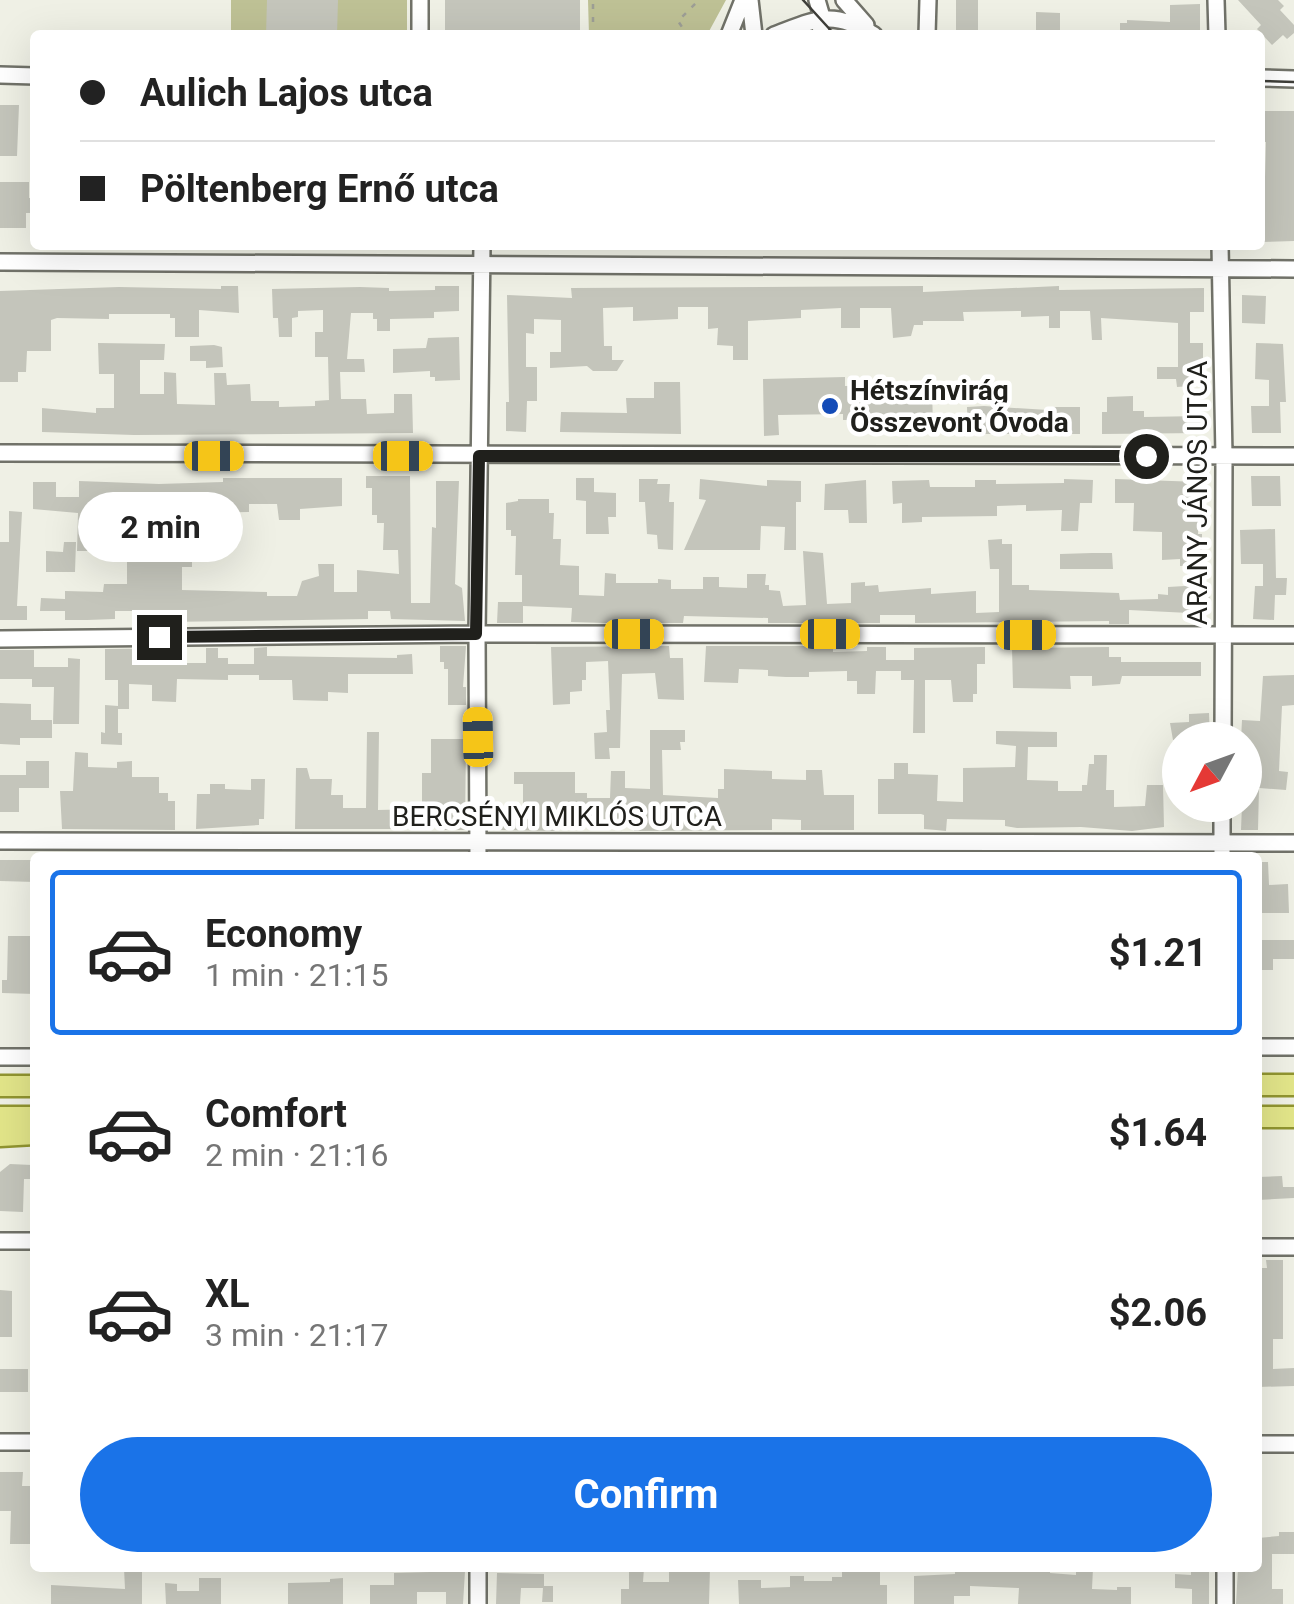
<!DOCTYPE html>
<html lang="en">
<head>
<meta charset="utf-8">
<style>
	body { margin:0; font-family:Roboto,sans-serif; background:#f6f6f6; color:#222; height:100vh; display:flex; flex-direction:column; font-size:38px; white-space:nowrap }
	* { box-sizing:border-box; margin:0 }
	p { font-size:32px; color:#767676 }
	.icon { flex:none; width:55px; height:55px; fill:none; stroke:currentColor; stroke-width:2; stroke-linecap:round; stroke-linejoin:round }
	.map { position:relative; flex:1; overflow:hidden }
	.panel { position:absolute; left:30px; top:852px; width:1232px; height:720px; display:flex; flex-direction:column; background:#fff; border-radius:10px; box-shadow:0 10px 40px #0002 }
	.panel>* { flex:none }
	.banner { position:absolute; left:30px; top:30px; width:1235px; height:220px; border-radius:10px; box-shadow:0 10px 40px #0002; display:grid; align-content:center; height:220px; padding:0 50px; background:#fff }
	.needle { width:65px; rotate:229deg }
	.buttons { position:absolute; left:1162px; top:722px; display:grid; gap:20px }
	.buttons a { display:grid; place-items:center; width:100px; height:100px; border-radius:50%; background:#fff; box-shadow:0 10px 40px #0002; font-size:50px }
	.end { position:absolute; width:45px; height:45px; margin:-22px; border:12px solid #20201c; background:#fff; box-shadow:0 0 0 5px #fff }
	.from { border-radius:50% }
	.bubble { position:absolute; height:70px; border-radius:35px; background:#fff; box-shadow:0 10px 40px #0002; font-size:32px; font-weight:700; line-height:70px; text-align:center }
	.car { position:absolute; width:30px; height:60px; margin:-30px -15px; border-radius:12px; box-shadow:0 0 8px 2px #0007; background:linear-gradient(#f5c518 24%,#345 0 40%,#f5c518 0 76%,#345 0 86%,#f5c518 0) }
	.banner b { display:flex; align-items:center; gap:35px; height:95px; font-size:38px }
	.banner b+b { border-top:2px solid #e0e0e0 }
	.banner i { width:25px; height:25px; background:#222 }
	ul { padding:18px 0 0; list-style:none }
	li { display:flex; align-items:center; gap:30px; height:165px; margin:0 20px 15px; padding:0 30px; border:5px solid transparent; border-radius:10px }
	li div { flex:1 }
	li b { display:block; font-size:38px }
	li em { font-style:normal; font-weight:700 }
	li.on { border-color:#1a73e8 }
	li>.icon { width:90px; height:90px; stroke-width:1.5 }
	.primary-button { display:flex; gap:20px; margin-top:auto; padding:20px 50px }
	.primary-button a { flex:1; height:115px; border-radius:60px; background:#1a73e8; color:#fff; font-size:40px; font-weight:700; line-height:115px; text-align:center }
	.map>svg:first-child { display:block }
	.green { fill:#bec195 }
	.building { fill:#c4c5bb }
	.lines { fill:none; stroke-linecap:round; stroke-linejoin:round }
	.minor-casing { stroke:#717269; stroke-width:20 }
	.major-casing { stroke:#919530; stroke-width:25 }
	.path { stroke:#9d9e95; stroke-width:2.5; stroke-dasharray:5 8; stroke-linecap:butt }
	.minor { stroke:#fff; stroke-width:15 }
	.major { stroke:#e2e589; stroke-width:20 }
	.tram { stroke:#3e3e39; stroke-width:2.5 }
	.route { stroke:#20201c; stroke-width:12 }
	.poi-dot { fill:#134bb7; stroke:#fff; stroke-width:4 }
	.labels { text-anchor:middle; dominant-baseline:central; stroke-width:9; stroke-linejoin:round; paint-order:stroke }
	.poi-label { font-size:28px; font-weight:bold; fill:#20201c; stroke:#fff; text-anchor:start }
	.street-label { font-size:28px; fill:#20201c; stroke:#fff }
</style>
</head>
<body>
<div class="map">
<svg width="1294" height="1604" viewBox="0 0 1294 1604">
	<rect width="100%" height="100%" fill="#eff0e5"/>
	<path class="green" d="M231,0H407V35H267L231,30Z
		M588,0H726L707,35H589Z"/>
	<path class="building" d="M267,0H338L337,35H266Z
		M445,0H580V35H445Z
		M956,0H978V35H956Z
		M1238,0H1278L1284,6L1280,10L1294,25V33L1287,39L1283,35L1272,45L1257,29L1261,25Z
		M1200,4V35H1120V23H1127V20L1170,22V5Z
		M1036,12L1060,13V35H1036Z
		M0,105H19L17,156H0Z
		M1260,111H1294V241L1260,242V177H1265L1266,142H1260Z
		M0,182H29V198H35V213H26V228H0Z
		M221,286H238L239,313L199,310V337H175V318H170V314H109V319L57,318L51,320V351H27L26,372H18V382H0V291L119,287L221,289Z
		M435,286H459V311L434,312V318L390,319V331H377V319H373V313H351L347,359H364L365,372H340L341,399H366L367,414L394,413V394H412L413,433L134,435L42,432V408L96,413V408H114V374H99L98,343L165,344L164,360H140V394H164V372L176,373L177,404L215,405L214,373H226L227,385L250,384L251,401H279V407L315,406V401L329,400L328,357H315V332H323V310L298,311V317L292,318V337H279L278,318H273L272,289L360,287L389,288V291L435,290Z
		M923,286V292L1059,286V290L1204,288V312H1190V343H1203V385L1177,387L1176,379H1157V367H1178V323L1101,318L1102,340H1092L1090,311H1060V328H1049V316L1021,317V311L963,312L964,321H923V325H914L911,336L893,338L891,308H860V328H841V308L801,310V318L748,321V360H733V346L717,345L718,328L708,329V307H678V319L633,321V307L603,308L604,346H612V360H624L617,371H593L587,366L550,368V352H561V320L534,319V334L526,333V367H537V401H527L526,432L506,431V402H509L507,295L572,298L571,288Z
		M1242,295L1266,296L1265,324L1242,323Z
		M459,337L460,380L435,381V377H430V371L393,373V349L426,348L428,338Z
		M1256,343L1283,344L1286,402H1280L1281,433H1252L1251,406H1269V380L1255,379Z
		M214,345L222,347L223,367L206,368V361H190V346Z
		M845,377V386L932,385L933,430L858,431V420H843V414L778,415L779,435L764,436L763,379Z
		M654,382H680L681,434L560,432L561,412L627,413L626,398H654Z
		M1133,396V411H1144V417L1201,416L1202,433L1102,434V412H1107V397Z
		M984,406L1048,410V407H1080V434H968L967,407Z
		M366,476H410L411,603H430L432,527L436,528V481H459L455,584L462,588L465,621L391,619L390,611H368V619L164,622L148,621V611H115V619L87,620H65V611H40L41,598L65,599V591L103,592L104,584H127V550L192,551V567H182V590L267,592V596H297L302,581L319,576L318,564H334V592H357V570L399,574L398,550H383L384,523H377V515H372V488H366Z
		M1251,476H1280L1281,506H1252Z
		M223,478H342V506L300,509V520H279L277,504H249V512L189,513V508L98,506L101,551H77L78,513L33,509V482H56V497H79V481L159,484L223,482Z
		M576,478H594V492L616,493V517H608L609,534H586V501L576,500Z
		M639,479H658L657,484H670L669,502H674L673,550L658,549L657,535L647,534L645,502H639Z
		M700,479L767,486V480L801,481V502H796V550H784L785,527L761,526L760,550H684L706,500L699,499Z
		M1064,479L1093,480L1092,503H1080L1078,531H1061L1062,510L1026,511V505L997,506V516L922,517V522L902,523V503L893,504L892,481L929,480L930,487H975V480H996V484L1064,483Z
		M1115,479L1200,482L1198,534H1202V565L1180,566V559L1162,560V532L1133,531L1134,503H1115Z
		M866,480L867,523H849L848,510H824L825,484Z
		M518,499H549V513H554L553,539H561L560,565L579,566V595L604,596L605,573L616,574V583H658V579L671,580V589H703V577H719V587L747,588V574H766L765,585H769V590L780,591L783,606L806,605L803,551L823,553L827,604L851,603V583L865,582V586L878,585L879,592L931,588V594L976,591V613L999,612V569H990L988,540L1002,539V544H1012V585H1029V590L1119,593L1120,600L1158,599V594L1168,595V587L1202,585L1203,588L1210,589L1209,614L1129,610V624H1109V621L915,623V615H880V623H768V618L684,616L683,623H604L571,622L572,608L523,606V623H497L498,602H522V575H515L516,536H511V530H506V503L518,501Z
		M9,511L22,512L17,606H27V620H0V542H9Z
		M1275,529L1276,578H1287L1286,595H1275L1274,620L1253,619L1255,586H1263V564H1241L1240,530Z
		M64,542H76L75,572H46V551L63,552Z
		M1092,553H1112L1113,569H1060V554Z
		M440,646H466L463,687H466V705H448V669H444V662H440Z
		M669,646L670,658H683L684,700L658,699L655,673L622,674L620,748H609L610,759H595L594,733L607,732L606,710H610L608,661L586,662V680H582V691L570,692V704L553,705L551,647Z
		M706,646H833V652L867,651V647H886V660H914V648L985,647V664H977V694H973V702H953L951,680H925V733H913L914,680H901V671H876L875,694H857V681H847V671L809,672V677H786L768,676V670L739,669L738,683L704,682Z
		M267,647V656L397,658V655L412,654L413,674H348V693L328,692V701L293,700L292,680H259V675H228V680L177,679L176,702L152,701V685L129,684V709H118V680H105V649L183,648V663H206V648H218V658H228V664H254V648Z
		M1109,647V657H1121V662H1201V676H1122L1120,684L1092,686V676H1070L1071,689L1013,688L1012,648Z
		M0,650H34V667H68V658L80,659L79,724H53L54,687H32V679H0Z
		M1294,675V705L1282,706L1279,771L1288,772L1286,790L1259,788L1258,830H1241L1242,805H1245V740H1241L1242,720L1260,721L1263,676Z
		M0,703L31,704V720H52V738H20V745L0,744Z
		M105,705L118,706V733H122V745L101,744V732L105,733Z
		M1209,713L1210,740H1173L1170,723L1189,722V714Z
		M650,730H685V742H680L681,750H662L663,795L718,798V789H724V769L772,771V779L806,780V770H822L824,795H854V830H801V820L772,819V830L634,831V826H601V817L555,816V831L499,830V806H523V784H514V772H575V793H587V798H610L611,771H625V788L650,789Z
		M996,731L1057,732V747H1028L1027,780L1058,781V791H1082V785H1087L1089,764H1094V755H1107L1106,790H1114V807L1145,806L1147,785H1163L1164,827L1132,831L1081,827L1017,828L1005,826V820L947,819L946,831L936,830L924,829V815L921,814H878V779H894V763H908V774L938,775L937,801L963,802V768L1015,767L1016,746L996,744Z
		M367,732H379L378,810L419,809L418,829H295L296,768H307L310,779H332L331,795H343V808H366Z
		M431,739H466L465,830H444V817H422V773H431Z
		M75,752L88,753V767L117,768V762L132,761V777H159V793H168V801H175V830L62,829L60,791H73Z
		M26,761H49V788H19V812H0V775H26Z
		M251,779H265L264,819H259V825L196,829L197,794H210V784H225V789L251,790Z
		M0,860H35V882L0,881Z
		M1258,862H1268L1269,885L1288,884L1289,913H1258Z
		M8,936H35V994L2,993V980H7Z
		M1258,940H1294V959H1273V970H1258Z
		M10,1164L32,1165V1179H24L23,1212L0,1211V1172Z
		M1282,1176L1283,1187H1294V1198L1258,1200V1177Z
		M1266,1260H1283V1339H1273V1369L1294,1368V1386L1258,1387V1306H1261L1260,1268H1267Z
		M0,1290L12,1291V1337H0Z
		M0,1369H28V1392H0Z
		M0,1472H23L22,1486H35V1544H10L11,1511H0Z
		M1279,1532H1294V1554H1272V1589H1283V1604H1236L1238,1568H1258V1538L1279,1536Z
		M124,1568H142V1604H51V1585L125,1589Z
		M629,1568H644L643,1582H669V1568H710L709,1604H621V1589H629Z
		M842,1568H880V1585H887V1604H739L738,1580H761V1588L790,1587V1576H804V1581H832V1577H842Z
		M955,1568H1050V1573L1076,1575V1568H1093L1092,1589L1117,1590V1587H1131V1604H1018L1019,1588L970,1586V1596H954V1604H914V1576L955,1574Z
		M1191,1570H1209V1604H1192V1589L1175,1588V1574L1191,1575Z
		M465,1571L463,1604H446V1592H417V1604H370V1585H394V1573Z
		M497,1573L544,1574V1586H553V1602H542L543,1588H521L520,1604H496Z
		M199,1578H221V1604H166L165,1583L177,1584V1591H199Z
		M343,1578V1604H288V1583L330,1582V1579Z"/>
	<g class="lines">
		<g class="minor-casing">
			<path id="minor" d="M420,0V35
				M750,0L754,35
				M817,0L822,17L820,35
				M844,0L866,25
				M1216,0L1217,35
				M729,35L743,0
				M774,35C817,19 832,9 874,35
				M927,35L928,0
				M0,75L35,76
				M1260,78L1294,79
				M1220,245L1224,456L1223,740
				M0,262L1294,269
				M0,453L1294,456
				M0,639L477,634L1294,635
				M0,841L1294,843
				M478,858L477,634L482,245
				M1222,858V805
				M1258,1047H1294
				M0,1057H35
				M0,1241H35
				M1258,1247H1294
				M0,1442H35
				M1258,1444H1294
				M478,1604V1568
				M1225,1604V1568"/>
		</g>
		<g class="major-casing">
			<path id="major" d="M1258,1085H1294
				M0,1086H35
				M0,1117H35
				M1258,1117H1294
				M0,1136L35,1134"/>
		</g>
		<path class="path" d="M593,35V0
			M681,35L686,33L678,21L699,0"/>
		<use href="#minor" class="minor"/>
		<use href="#major" class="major"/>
		<path class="tram" d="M803,0L835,35
			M1260,81L1294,82"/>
	</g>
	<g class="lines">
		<path class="route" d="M159,637L476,634L479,456H1146"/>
	</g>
	<circle class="poi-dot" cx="830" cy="406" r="10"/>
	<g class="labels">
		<g class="poi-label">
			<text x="850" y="390">Hétszínvirág<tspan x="850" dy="32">Összevont Óvoda</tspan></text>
		</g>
		<g class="street-label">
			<text transform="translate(1197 493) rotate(-90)">ARANY JÁNOS UTCA</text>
			<text x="557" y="816">BERCSÉNYI MIKLÓS UTCA</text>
		</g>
	</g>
</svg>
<div class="buttons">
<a><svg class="needle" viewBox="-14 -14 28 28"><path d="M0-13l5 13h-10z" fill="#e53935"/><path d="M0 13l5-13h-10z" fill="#767676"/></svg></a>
</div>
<i class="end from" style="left:1146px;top:456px"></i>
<i class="end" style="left:159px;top:637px"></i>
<div class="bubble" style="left:78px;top:492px;width:165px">2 min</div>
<i class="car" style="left:214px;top:456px;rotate:90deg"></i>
<i class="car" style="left:403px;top:456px;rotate:90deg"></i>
<i class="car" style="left:634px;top:634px;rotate:90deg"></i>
<i class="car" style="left:830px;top:634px;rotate:90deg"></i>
<i class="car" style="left:1026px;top:635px;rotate:90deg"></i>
<i class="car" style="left:478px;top:737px;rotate:359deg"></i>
<div class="banner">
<b><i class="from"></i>Aulich Lajos utca</b>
<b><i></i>Pöltenberg Ernő utca</b>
</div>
<section class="panel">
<ul>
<li class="on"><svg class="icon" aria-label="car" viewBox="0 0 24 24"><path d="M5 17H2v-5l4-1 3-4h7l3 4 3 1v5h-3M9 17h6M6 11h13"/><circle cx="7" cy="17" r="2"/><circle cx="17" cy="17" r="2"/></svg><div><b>Economy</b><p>1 min · 21:15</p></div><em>$1.21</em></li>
<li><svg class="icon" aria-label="car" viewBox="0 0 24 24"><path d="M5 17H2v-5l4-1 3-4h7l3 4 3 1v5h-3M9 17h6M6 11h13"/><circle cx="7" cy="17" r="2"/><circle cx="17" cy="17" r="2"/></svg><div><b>Comfort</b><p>2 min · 21:16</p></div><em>$1.64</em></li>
<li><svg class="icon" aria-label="car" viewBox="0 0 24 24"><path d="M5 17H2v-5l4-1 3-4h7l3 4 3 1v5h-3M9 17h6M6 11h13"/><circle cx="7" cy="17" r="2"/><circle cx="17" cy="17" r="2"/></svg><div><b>XL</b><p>3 min · 21:17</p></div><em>$2.06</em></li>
</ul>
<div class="primary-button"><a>Confirm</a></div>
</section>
</div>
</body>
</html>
